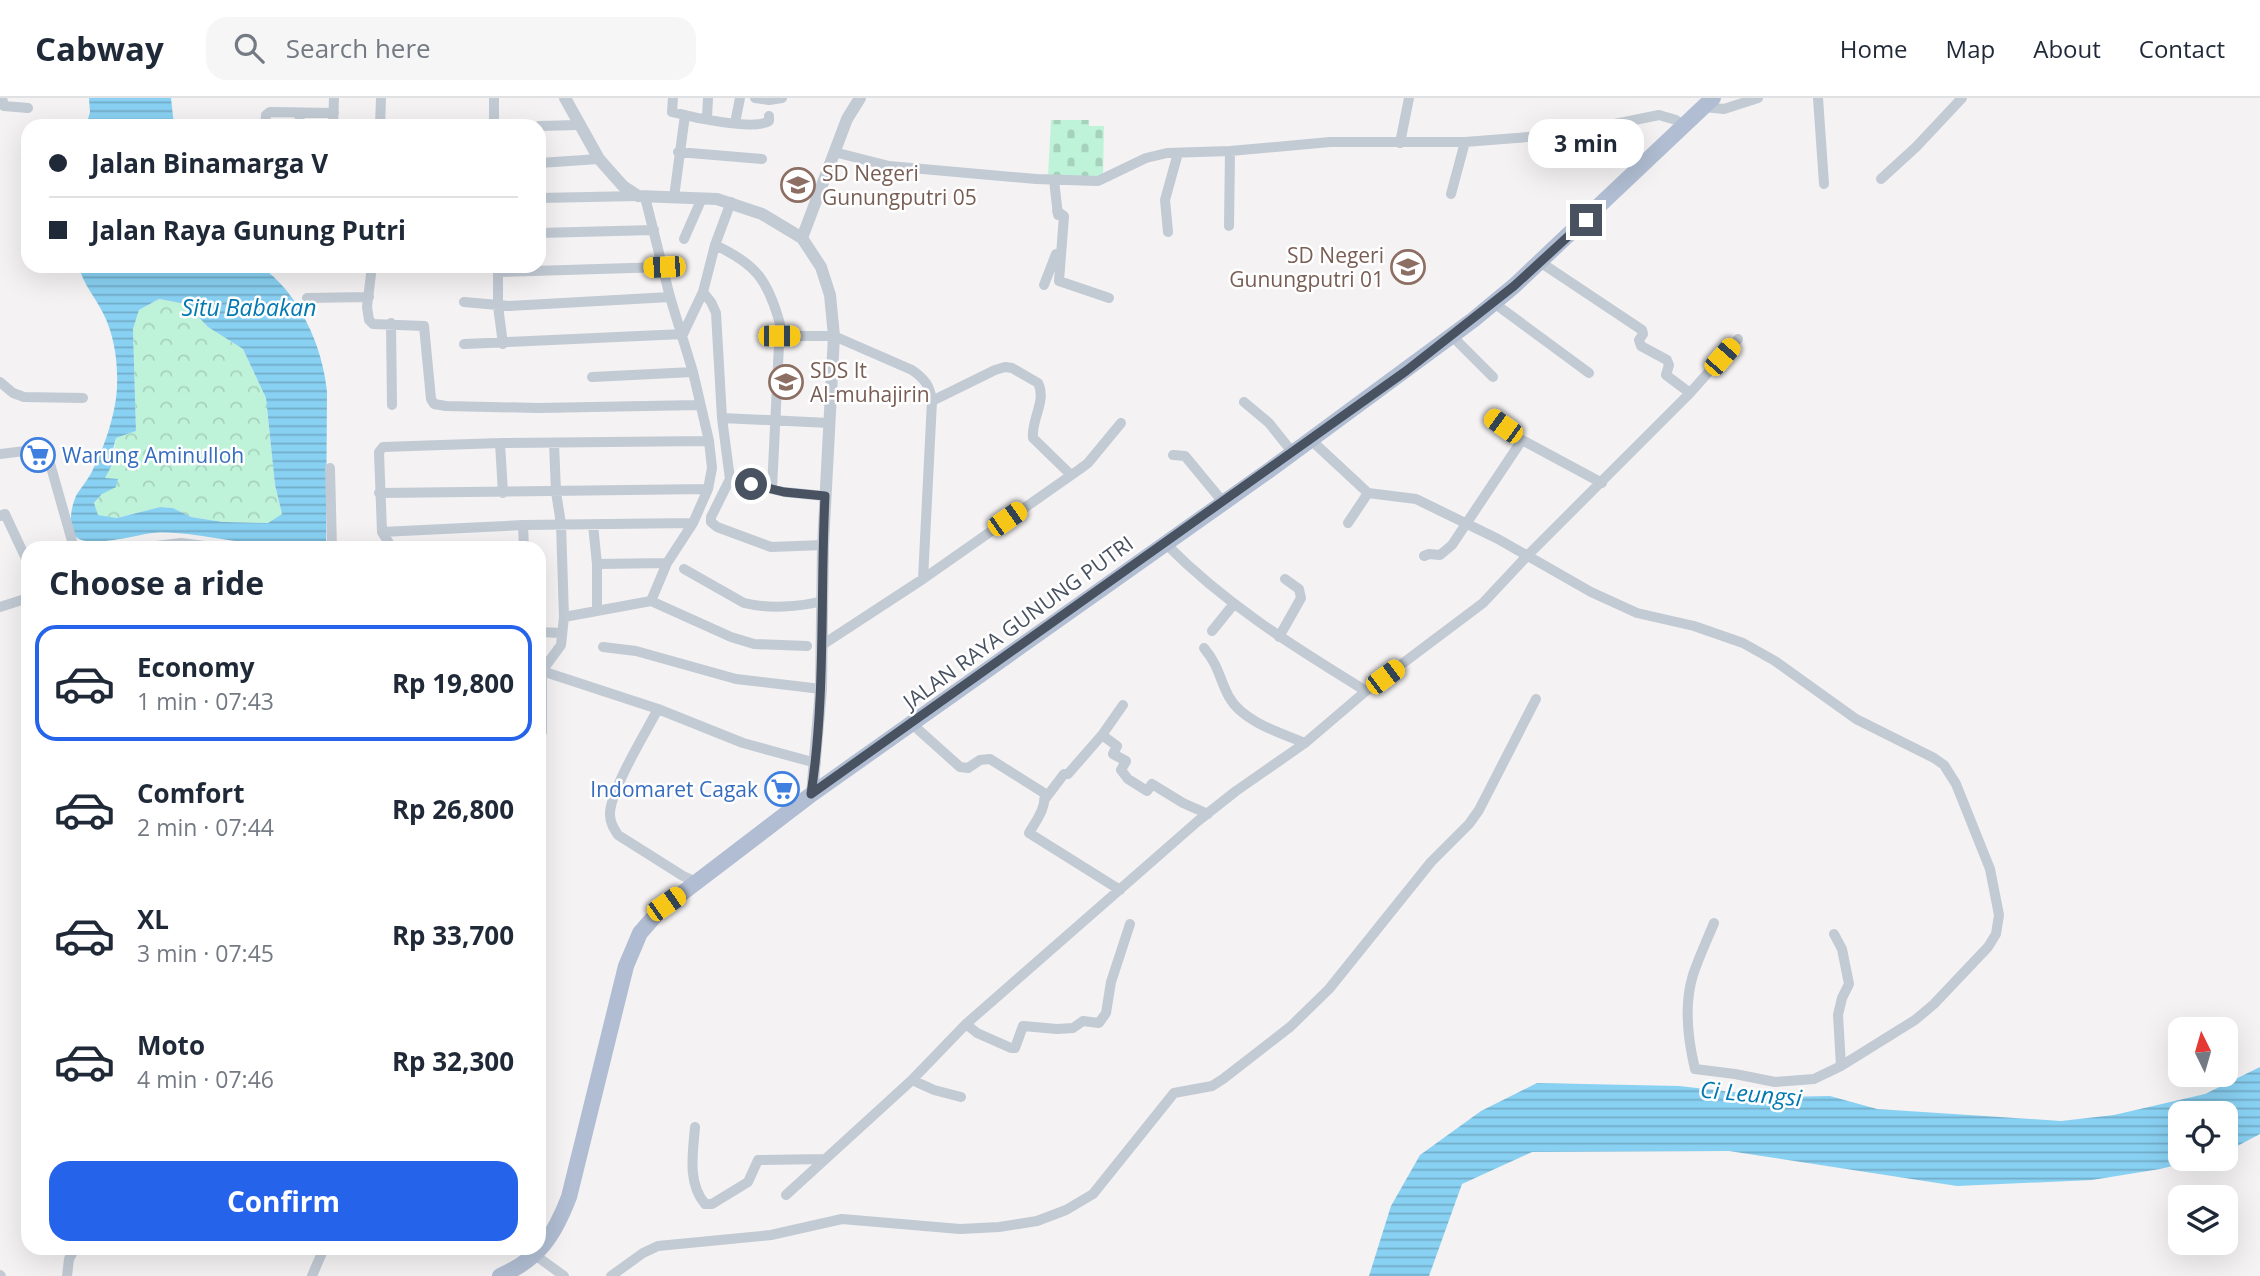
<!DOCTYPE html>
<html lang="en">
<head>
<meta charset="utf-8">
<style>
	body { margin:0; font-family:"Open Sans",sans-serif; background:#f6f6f7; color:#1f2937; height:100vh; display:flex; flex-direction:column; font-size:26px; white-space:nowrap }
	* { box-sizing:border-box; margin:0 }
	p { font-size:23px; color:#747a83 }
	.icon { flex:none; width:38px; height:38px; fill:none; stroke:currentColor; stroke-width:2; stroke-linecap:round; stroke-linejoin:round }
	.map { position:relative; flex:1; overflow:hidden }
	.drawer { position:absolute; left:21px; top:443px; width:525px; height:714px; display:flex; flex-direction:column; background:#fff; border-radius:21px; box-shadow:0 7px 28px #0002 }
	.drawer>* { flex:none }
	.guide { position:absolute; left:21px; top:21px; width:525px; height:154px; border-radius:21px; box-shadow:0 7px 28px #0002; display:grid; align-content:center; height:154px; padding:0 28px; background:#fff }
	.needle { width:46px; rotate:355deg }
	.buttons { position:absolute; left:2168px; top:919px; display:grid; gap:14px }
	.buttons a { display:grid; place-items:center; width:70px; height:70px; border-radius:14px; background:#fff; box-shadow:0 7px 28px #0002; font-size:35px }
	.end { position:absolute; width:32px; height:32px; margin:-16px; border:9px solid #485261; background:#fff; box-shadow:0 0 0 4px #fff }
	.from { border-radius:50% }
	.bubble { position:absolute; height:49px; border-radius:21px; background:#fff; box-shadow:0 7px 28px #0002; font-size:23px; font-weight:700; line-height:49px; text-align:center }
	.car { position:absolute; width:21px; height:42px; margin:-21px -10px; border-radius:9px; box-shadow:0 0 5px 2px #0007; background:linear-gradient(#f5c518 24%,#345 0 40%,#f5c518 0 76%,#345 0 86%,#f5c518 0) }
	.guide b { display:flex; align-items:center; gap:24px; height:66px; font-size:26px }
	.guide b+b { border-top:2px solid #e0e1e3 }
	.guide i { width:18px; height:18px; background:#1f2937 }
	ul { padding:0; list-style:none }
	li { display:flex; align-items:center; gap:21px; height:116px; margin:0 14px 10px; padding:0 14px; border:4px solid transparent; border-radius:21px }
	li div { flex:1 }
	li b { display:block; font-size:26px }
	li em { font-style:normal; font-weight:700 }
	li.on { border-color:#2563eb }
	li>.icon { width:63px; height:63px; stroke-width:1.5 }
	h2 { padding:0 28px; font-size:32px; line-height:84px }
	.primary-button { display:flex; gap:14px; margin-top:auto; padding:14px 28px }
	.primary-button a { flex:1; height:80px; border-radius:21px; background:#2563eb; color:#fff; font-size:28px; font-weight:700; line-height:80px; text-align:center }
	header { display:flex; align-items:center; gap:42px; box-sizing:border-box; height:98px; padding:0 35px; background:#fff; border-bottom:2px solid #e0e1e3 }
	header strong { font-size:33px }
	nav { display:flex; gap:38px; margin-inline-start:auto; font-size:24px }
	.search { width:490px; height:63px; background:#f6f6f7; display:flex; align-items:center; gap:18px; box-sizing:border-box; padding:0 24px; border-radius:21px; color:#747a83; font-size:26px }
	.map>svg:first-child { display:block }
	.forest { fill:url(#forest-crowns) }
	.cemetery { fill:url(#cemetery-stones) }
	.water { fill:url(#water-rules); fill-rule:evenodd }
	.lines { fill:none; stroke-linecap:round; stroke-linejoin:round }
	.minor { stroke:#c2cad4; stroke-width:10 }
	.tertiary { stroke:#c2cad4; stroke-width:12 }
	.primary { stroke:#b0bdd2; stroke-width:16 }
	.route { stroke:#485261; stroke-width:9 }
	.labels { text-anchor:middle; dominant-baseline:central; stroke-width:5; stroke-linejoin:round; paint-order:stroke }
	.education-label { font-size:21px; fill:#785e54; stroke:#fff; text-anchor:start }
	.shop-label { font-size:21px; fill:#366cbe; stroke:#fff; text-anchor:start }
	.street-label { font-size:21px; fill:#485261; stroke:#fff }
	.water-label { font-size:23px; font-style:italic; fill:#0379b2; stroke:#fff }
</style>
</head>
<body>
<header>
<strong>Cabway</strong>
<div class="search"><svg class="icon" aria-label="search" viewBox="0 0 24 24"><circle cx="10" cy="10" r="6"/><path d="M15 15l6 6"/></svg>Search here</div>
<nav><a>Home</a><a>Map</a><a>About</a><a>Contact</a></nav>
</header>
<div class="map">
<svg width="2260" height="1178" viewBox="0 0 2260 1178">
	<defs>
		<pattern id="forest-crowns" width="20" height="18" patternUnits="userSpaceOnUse" patternTransform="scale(1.75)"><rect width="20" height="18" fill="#bff3d9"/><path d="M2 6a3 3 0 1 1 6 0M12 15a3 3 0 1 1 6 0" fill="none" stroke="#a6d2bd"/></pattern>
		<pattern id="cemetery-stones" width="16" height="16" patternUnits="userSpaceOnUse" patternTransform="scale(1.75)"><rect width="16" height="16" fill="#bff3d9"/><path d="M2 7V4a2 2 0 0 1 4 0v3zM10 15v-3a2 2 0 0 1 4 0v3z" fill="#a6d2bd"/></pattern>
		<pattern id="water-rules" width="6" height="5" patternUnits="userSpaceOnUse" patternTransform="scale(1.75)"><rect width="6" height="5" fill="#89d1f3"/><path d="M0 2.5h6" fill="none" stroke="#72acc8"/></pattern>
	</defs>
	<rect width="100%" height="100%" fill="#f4f2f2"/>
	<path class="forest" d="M159,201L186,206L208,229L243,251L266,300L275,387L282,416L268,425L223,424L191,419L173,410L160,409L117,420L97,417L94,406L102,396L104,380L112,367L116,340L136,333L133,231L139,212Z"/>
	<path class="cemetery" d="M1051,22H1089V28H1104L1103,79H1048Z"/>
	<path class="water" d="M89,0H171L174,28H86L90,14Z
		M79,168H260C299,194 323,249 327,294L326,445L325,450H267L259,445C224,444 188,432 153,435C135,437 95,449 79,441C66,433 71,407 77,396C83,387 90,379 94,369C105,348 117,311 117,287C118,264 114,236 103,215C95,198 83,187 79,168ZM159,201L186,206L208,229L243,251L266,300L275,387L282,416L268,425L223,424L191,419L173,410L160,409L117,420L98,417L94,405L102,396L116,389L118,381L105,380L112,367L121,359L113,351L116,340L136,333L133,231L139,212Z
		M2260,969V1036L2226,1054V1015H2180V1060L2201,1061L2160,1071L2092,1082L1957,1088L1729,1053L1532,1054L1462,1086L1429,1178H1369L1391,1108L1420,1057L1481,1013L1537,985L1679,988L1777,999L1830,998L1877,1011L2061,1023L2114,1017L2205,996Z"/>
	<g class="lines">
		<path class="minor" d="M2,0L4,8L28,10
			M673,0L672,14C691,19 754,33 769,23V18
			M755,0L769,2L782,0
			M1818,0L1824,86
			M1704,9L1724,11L1758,0
			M707,20L708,0
			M735,25L740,0
			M265,28L266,17L270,14L334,15
			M299,28L300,15
			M333,28L334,0
			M380,28L381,0
			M494,28V0
			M539,28L578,27
			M1400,45L1409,0
			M678,54L762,61
			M834,54L889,68L1036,81L1098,83L1146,60L1167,55L1230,53L1330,44H1465L1566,36L1659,17L1676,22L1682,27
			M539,65L599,61
			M1881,81L1916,49L1962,0
			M1054,82L1058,117
			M1451,96L1465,44
			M674,99L685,17
			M539,100L638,98
			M1057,113L1064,118L1059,183L1109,200
			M1229,128L1230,53
			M1168,134L1165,102L1178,55
			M539,135L654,132
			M684,141L702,100
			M715,147C756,166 768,182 780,226L772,391
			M1540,164L1642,232L1643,236L1639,242L1641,248L1667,262L1669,267L1666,277L1690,295
			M372,168L367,209L369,222L373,226L424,228L431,301L434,306L446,308L539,310L699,307
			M498,170V208L503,246
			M498,174L664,169
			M1044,187L1056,156
			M703,194L711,204L716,215L722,320
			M307,200L369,199
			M464,204L509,208L670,199
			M1494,205L1589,275
			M391,225L392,307
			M779,238H834L912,272C925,281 930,288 932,303L923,481
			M1452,238L1493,279
			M464,246L683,236L703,194L715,147L731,104
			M592,279L693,274
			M0,284L13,295L24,299L83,300
			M932,303L995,272L1005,269L1012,270L1038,285C1047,303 1031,321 1033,340L1070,376
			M1244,304L1269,325L1293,355
			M1311,342L1368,395L1416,401L1498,441L1591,494L1637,515L1694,528L1743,545L1775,563L1856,621L1934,660L1944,667L1956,686L1990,771L1999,817L1996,836L1988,849L1934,906L1915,922L1841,968L1814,981L1775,984L1735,976L1695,971C1688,942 1684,906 1693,877C1699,859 1707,842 1714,825
			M1522,342L1602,385
			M500,345L503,395
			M0,356L41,351L47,355L74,450
			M1173,357L1185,358L1223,404
			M330,370L332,450
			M730,381L722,320L829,325
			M730,381L711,419V424L717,429L771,449L823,447
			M730,381L784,394L825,398
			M379,395L708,391
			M0,418L5,416L28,465
			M1348,425L1368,395
			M523,427L524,450
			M593,427L597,466V512
			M382,434L523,427L693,425
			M1165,445C1226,507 1293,548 1366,593
			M139,450L181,445L221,450
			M392,450L382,434L379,354L383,349L500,345L709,343
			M1424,458L1429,456L1440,457L1452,447L1522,342L1491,319
			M597,466L667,465
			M684,471L744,505C768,511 799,509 823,503
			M651,503L731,539L754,546L807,548
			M0,509L28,500
			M564,519L651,503L667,465L693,425L708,391L712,370L709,343L693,274L670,199L645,99
			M1212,533L1233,507
			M539,534L561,535
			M1279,539L1301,500L1299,491L1285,481
			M822,547L923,481L1080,371L1088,365L1121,325
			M603,549L636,553L736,581L821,591
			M1204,550C1219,568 1219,580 1229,599C1243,624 1281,635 1305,645
			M539,573H542L561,547L564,519L561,426L556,394L554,345
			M1123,607L1102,637L1117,648L1113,656L1126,663L1121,672L1128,681L1147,693L1152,686L1183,705L1208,716
			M658,611C646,634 609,694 610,717C610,725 614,731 618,737L683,778L697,784
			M912,626L960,669L968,670L980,662L990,661L1044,695C1047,709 1036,723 1029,735L1120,792
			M539,635L542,634V573L658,611L743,645L816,665
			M1045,701L1064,676H1068L1102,637
			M1834,836L1842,851L1849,886L1842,900L1838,917L1841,968
			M966,926L977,935L1011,950H1015L1023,928L1057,931L1073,930L1083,923L1099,925L1106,915L1111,884L1130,826
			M912,982L934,992L961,999
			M695,1029C693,1055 687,1084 705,1106H712L748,1084L758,1062L825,1061
			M786,1097L912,982L966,926L1198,723L1236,693L1305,645L1366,593L1483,505L1527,458L1690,295L1738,241
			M535,1157L564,1178
			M0,1177L1,1178
			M67,1178L69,1161L75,1150
			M312,1178L324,1150
			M611,1178L643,1155L658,1148L771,1137L842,1121L960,1131L999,1129L1037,1123L1066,1112L1093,1096L1174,995L1212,988L1223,981L1290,929L1329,891L1431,764L1469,726L1479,712L1536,601"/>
		<path class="tertiary" d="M565,0L599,61L623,88L638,98L717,101L762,116L802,140L821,169L830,197L834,238L823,447L821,591L812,696
			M802,140L847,21L860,0"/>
		<path class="primary" d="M500,1178C539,1161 554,1138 569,1099L626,868L640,835L660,812L812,696L1271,371L1473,222L1514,188L1713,0"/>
	</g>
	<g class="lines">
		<path class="route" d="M751,386L784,394L825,398C820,498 826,598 811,696L1406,273L1514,188L1586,122"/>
	</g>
	<defs>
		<g id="school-ring" transform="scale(1.75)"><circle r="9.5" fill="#fff" stroke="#8d6e63" stroke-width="1.5"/><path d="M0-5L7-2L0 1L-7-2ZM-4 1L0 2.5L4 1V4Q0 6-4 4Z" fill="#8d6e63"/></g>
		<g id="supermarket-ring" transform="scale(1.75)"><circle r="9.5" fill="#fff" stroke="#3f7fe0" stroke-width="1.5"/><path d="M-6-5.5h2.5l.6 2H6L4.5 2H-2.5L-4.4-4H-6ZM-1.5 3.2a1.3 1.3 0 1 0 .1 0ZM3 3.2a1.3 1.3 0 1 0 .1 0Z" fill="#3f7fe0"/></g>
	</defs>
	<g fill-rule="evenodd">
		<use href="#school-ring" x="798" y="87"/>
		<use href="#school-ring" x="1408" y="169"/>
		<use href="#school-ring" x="786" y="284"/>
		<use href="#supermarket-ring" x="38" y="357"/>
		<use href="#supermarket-ring" x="782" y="691"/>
	</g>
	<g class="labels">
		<g class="education-label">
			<text x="822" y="75">SD Negeri<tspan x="822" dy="24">Gunungputri 05</tspan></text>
			<text x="1384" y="157" text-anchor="end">SD Negeri<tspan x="1384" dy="24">Gunungputri 01</tspan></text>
			<text x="810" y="272">SDS It<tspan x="810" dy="24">Al-muhajirin</tspan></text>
		</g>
		<g class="shop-label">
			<text x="62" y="357">Warung Aminulloh</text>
			<text x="758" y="691" text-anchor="end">Indomaret Cagak</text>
		</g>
		<g class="street-label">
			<text transform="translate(1018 524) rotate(-36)">JALAN RAYA GUNUNG PUTRI</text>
		</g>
		<g class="water-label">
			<text x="249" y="209">Situ Babakan</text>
			<text transform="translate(1751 995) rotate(5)">Ci Leungsi</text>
		</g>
	</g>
</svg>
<div class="buttons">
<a><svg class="needle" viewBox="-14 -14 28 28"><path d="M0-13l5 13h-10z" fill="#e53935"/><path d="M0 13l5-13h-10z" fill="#747a83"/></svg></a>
<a><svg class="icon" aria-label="locate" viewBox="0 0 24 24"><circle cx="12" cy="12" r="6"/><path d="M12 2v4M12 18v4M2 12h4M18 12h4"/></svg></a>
<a><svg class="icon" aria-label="layers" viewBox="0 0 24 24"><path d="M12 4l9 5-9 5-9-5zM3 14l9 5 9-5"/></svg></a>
</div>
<i class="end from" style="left:751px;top:386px"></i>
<i class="end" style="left:1586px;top:122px"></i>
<div class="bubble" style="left:1528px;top:21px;width:116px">3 min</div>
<i class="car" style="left:664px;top:169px;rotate:268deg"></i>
<i class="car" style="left:779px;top:238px;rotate:90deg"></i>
<i class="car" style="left:1722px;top:259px;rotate:41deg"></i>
<i class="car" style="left:1503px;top:328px;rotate:306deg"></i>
<i class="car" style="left:1007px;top:421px;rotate:55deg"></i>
<i class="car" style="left:1385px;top:579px;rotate:53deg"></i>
<i class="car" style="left:666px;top:806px;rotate:55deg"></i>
<div class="guide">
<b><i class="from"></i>Jalan Binamarga V</b>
<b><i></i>Jalan Raya Gunung Putri</b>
</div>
<section class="drawer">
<h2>Choose a ride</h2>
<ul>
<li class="on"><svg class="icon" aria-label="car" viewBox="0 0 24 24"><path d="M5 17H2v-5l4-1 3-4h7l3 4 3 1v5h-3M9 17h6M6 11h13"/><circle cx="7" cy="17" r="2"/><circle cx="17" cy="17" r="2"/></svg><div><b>Economy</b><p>1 min · 07:43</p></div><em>Rp 19,800</em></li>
<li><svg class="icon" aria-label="car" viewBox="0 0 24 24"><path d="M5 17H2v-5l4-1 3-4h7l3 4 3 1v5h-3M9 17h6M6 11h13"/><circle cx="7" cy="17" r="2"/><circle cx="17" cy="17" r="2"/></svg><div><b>Comfort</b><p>2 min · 07:44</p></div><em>Rp 26,800</em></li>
<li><svg class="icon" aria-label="car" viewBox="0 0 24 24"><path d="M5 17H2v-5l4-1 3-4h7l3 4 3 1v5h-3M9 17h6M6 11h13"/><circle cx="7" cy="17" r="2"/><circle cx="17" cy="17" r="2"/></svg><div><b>XL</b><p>3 min · 07:45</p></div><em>Rp 33,700</em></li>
<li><svg class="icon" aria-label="car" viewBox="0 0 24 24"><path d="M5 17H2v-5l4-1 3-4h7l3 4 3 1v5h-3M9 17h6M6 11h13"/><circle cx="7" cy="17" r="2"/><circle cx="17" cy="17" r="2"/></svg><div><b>Moto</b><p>4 min · 07:46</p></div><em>Rp 32,300</em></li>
</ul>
<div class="primary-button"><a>Confirm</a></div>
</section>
</div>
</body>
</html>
